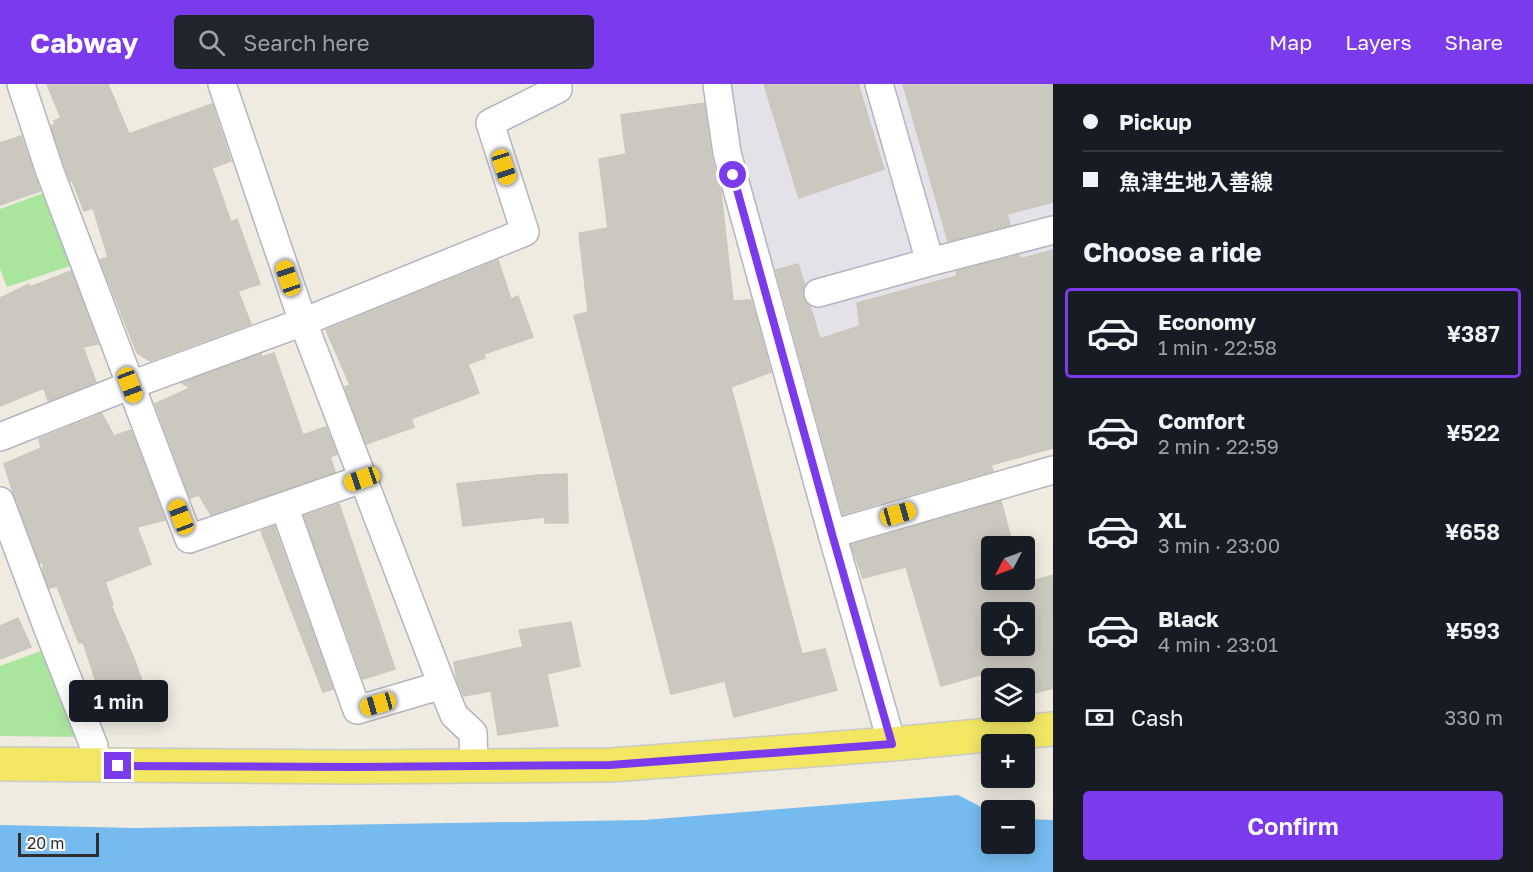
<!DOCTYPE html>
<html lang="en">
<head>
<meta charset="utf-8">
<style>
	body { margin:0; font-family:"Golos Text","Noto Sans JP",sans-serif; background:#20242c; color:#f1f3f6; height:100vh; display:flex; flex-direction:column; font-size:22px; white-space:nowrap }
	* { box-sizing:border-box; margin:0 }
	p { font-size:20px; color:#9ea1a6 }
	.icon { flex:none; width:33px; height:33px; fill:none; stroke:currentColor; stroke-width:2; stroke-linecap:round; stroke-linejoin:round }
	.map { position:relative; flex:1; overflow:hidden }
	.panel { display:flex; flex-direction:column; background:#171b24; width:480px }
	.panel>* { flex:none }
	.top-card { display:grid; align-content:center; height:132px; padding:0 30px; background:#171b24 }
	.needle { width:39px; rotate:229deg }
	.buttons { position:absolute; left:981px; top:452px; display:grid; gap:12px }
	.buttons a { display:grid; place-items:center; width:54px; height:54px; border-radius:6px; background:#171b24; box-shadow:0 3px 15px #0003; font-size:30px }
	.scale { position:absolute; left:18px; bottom:15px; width:81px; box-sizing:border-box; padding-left:6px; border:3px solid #2e2e2e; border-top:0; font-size:16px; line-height:21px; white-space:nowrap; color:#2e2e2e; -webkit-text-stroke:4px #fff; paint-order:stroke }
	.end { position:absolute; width:27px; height:27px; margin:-14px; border:8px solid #7c3aed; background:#fff; box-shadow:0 0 0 3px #fff }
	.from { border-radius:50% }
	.bubble { position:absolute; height:42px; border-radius:6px; background:#171b24; box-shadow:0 3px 15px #0003; font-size:20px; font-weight:600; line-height:42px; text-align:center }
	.car { position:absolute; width:18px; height:36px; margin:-18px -9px; border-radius:8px; box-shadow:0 0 4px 2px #0007; background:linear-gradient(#f5c518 24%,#345 0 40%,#f5c518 0 76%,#345 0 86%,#f5c518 0) }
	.top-card b { display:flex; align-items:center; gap:21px; height:57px; font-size:22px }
	.top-card b+b { border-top:2px solid #363941 }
	.top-card i { width:15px; height:15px; background:#f1f3f6 }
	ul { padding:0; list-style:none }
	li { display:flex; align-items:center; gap:18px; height:90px; margin:0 12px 9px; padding:0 18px; border:3px solid transparent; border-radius:6px }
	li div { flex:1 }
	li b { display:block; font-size:22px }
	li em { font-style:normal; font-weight:600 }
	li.on { border-color:#7c3aed }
	li>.icon { width:54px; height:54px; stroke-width:1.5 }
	h2 { padding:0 30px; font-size:27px; line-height:72px }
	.pay { display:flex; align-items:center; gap:15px; height:66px; padding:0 30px; font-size:22px }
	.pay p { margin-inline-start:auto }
	.primary-button { display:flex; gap:12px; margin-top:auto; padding:12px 30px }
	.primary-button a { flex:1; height:69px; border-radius:6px; background:#7c3aed; color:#fff; font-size:24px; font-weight:600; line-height:69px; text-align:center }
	header { display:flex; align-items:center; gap:36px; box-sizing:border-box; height:84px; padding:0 30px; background:#7c3aed; color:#fff }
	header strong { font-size:28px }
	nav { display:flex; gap:33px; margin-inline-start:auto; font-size:21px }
	.search { width:420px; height:54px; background:#20242c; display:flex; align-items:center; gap:15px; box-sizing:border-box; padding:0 21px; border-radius:6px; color:#9ea1a6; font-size:22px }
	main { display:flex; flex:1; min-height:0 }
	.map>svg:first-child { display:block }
	.industrial { fill:#e4e1e8 }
	.green { fill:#aae59e }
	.water { fill:#75bbef }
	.building { fill:#cbc9bf; stroke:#cbc7ba; stroke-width:1.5; fill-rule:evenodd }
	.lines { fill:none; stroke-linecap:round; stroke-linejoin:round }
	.street-casing { stroke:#b4b4c1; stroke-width:30 }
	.primary-casing { stroke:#c9c9c9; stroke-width:36 }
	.street { stroke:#fff; stroke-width:27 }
	.primary { stroke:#f1e763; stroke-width:33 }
	.route { stroke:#7c3aed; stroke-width:8 }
</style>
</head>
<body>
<header>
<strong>Cabway</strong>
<div class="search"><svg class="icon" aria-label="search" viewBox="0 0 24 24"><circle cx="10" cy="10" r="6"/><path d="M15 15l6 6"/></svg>Search here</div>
<nav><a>Map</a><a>Layers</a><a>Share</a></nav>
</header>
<main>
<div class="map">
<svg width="1053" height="788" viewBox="0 0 1053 788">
	<rect width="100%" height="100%" fill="#efebe1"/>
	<path class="industrial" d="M725,0H1053V343L825,405L742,147Z"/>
	<path class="green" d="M49,107L76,180L7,203L0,185V125Z
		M46,565L81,653L0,652V582Z"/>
	<path class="water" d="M958,711L991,728L992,759H1024L1025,735L1053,736V788H0V741L135,744L644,736Z"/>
	<path class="building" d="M47,0H108L129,50L212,20L231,77L212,84L231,138L237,135L260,200L238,207L251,240L150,277L137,269L100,176L108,173L93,124L84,127L72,96L70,97L65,83L51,42L55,40L54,37L61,34Z
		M764,0H858L884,85L799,114Z
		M903,0H1053V118L1007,130L1010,141L948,157Z
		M704,19L711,71L721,108L733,217L751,216L771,288L731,303L802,570L825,565L837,606L734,633L725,597L671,610L574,232L588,228L579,149L608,144L599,75L626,70L621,31Z
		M21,52L40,107L0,121V59Z
		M1053,166V364L991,381L993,387L843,430L776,186L798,180L805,202L803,213L810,222L820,255L860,242L857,219L957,192L956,187L1019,171L1020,175Z
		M498,176L511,215L518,212L533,253L484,270L485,274L468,280L479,309L411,335L414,343L366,360L345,303L350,301L326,246Z
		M71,187L98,260L83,263L96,298L48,317L44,304L0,322V214L29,200L30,203Z
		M274,269L303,351L326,343L337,370L330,373L335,388L211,431L199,411L190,414L155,320L190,304L182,299L261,270L262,273Z
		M102,330L114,352L131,346L165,436L137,443L151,480L105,498L113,521H111L135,577L149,617L101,637L88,604L97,601L83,558L79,559L57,502L49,504L43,488V478L40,479L13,408L4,380L41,364L39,355Z
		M567,390L568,439H545V433L463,442L457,400L538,391Z
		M1001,417L1013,462H992V495H1022L1024,500L1053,491V604L1024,612V594H992V621L990,622L983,590L941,602L906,483L863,494L851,461ZM992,528H1024V561H992Z
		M339,420L395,585L363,595L304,432Z
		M274,442L333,605L323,608L261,447Z
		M18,534L31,563L0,575V542Z
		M571,538L580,582L547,590L558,642L498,651L491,607L464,612L457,597L454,578L523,563L519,546Z"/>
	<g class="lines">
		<g class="street-casing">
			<path id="street" d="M21,0L50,88L189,455L362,395
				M222,0L303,238L442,601L454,631L473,649L474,682
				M717,0L727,69L832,450
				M879,0L930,178L1053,146
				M818,209L930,178
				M0,353L131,301L303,238L525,148L490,39L558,5V0
				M0,417L48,545L94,662L95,681
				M284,422L357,626L442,601
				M892,660L832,450L1053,386"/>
		</g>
		<g class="primary-casing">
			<path id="primary" d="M0,680L353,683L611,681L892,660L1053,645"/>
		</g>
		<use href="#street" class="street"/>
		<use href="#primary" class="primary"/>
	</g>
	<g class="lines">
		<path class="route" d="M118,682L353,683L610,681L892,660L832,450L733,91"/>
	</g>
</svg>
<div class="buttons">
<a><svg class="needle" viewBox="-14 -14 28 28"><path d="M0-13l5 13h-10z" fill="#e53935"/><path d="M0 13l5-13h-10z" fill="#9ea1a6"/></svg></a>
<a><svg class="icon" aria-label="locate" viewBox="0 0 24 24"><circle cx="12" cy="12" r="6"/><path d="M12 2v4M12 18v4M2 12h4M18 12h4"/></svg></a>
<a><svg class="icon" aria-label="layers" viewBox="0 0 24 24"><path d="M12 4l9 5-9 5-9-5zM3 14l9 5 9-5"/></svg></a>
<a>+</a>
<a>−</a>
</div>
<div class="scale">20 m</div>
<i class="end from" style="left:733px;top:91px"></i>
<i class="end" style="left:118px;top:682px"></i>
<div class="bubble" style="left:69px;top:596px;width:99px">1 min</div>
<i class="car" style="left:504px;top:83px;rotate:162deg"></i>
<i class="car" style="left:288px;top:194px;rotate:341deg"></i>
<i class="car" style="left:130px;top:301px;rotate:159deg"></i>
<i class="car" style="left:362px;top:395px;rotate:251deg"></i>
<i class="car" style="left:898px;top:430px;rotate:74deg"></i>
<i class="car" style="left:181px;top:433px;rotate:339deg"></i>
<i class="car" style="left:378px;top:620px;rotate:254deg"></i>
</div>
<section class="panel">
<div class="top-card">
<b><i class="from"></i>Pickup</b>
<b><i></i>魚津生地入善線</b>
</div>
<h2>Choose a ride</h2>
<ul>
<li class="on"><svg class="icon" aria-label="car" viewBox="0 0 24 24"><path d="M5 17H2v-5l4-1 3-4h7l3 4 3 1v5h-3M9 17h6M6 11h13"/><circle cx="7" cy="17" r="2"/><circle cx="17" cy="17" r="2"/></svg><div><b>Economy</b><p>1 min · 22:58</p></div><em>¥387</em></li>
<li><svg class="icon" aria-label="car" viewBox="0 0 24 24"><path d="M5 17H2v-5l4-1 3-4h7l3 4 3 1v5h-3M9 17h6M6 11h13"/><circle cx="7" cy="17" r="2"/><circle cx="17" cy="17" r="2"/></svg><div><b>Comfort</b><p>2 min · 22:59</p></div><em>¥522</em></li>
<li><svg class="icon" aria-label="car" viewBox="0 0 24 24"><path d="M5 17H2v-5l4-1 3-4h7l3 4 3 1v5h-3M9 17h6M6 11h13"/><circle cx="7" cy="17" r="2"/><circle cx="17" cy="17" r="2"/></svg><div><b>XL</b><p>3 min · 23:00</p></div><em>¥658</em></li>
<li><svg class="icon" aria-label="car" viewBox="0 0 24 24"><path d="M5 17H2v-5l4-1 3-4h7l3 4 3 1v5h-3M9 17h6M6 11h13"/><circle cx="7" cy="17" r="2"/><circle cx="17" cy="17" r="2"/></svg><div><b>Black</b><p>4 min · 23:01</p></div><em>¥593</em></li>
</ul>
<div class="pay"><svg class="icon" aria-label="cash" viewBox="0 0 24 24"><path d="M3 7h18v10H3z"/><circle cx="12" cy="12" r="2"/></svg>Cash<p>330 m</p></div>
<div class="primary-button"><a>Confirm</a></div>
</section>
</main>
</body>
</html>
